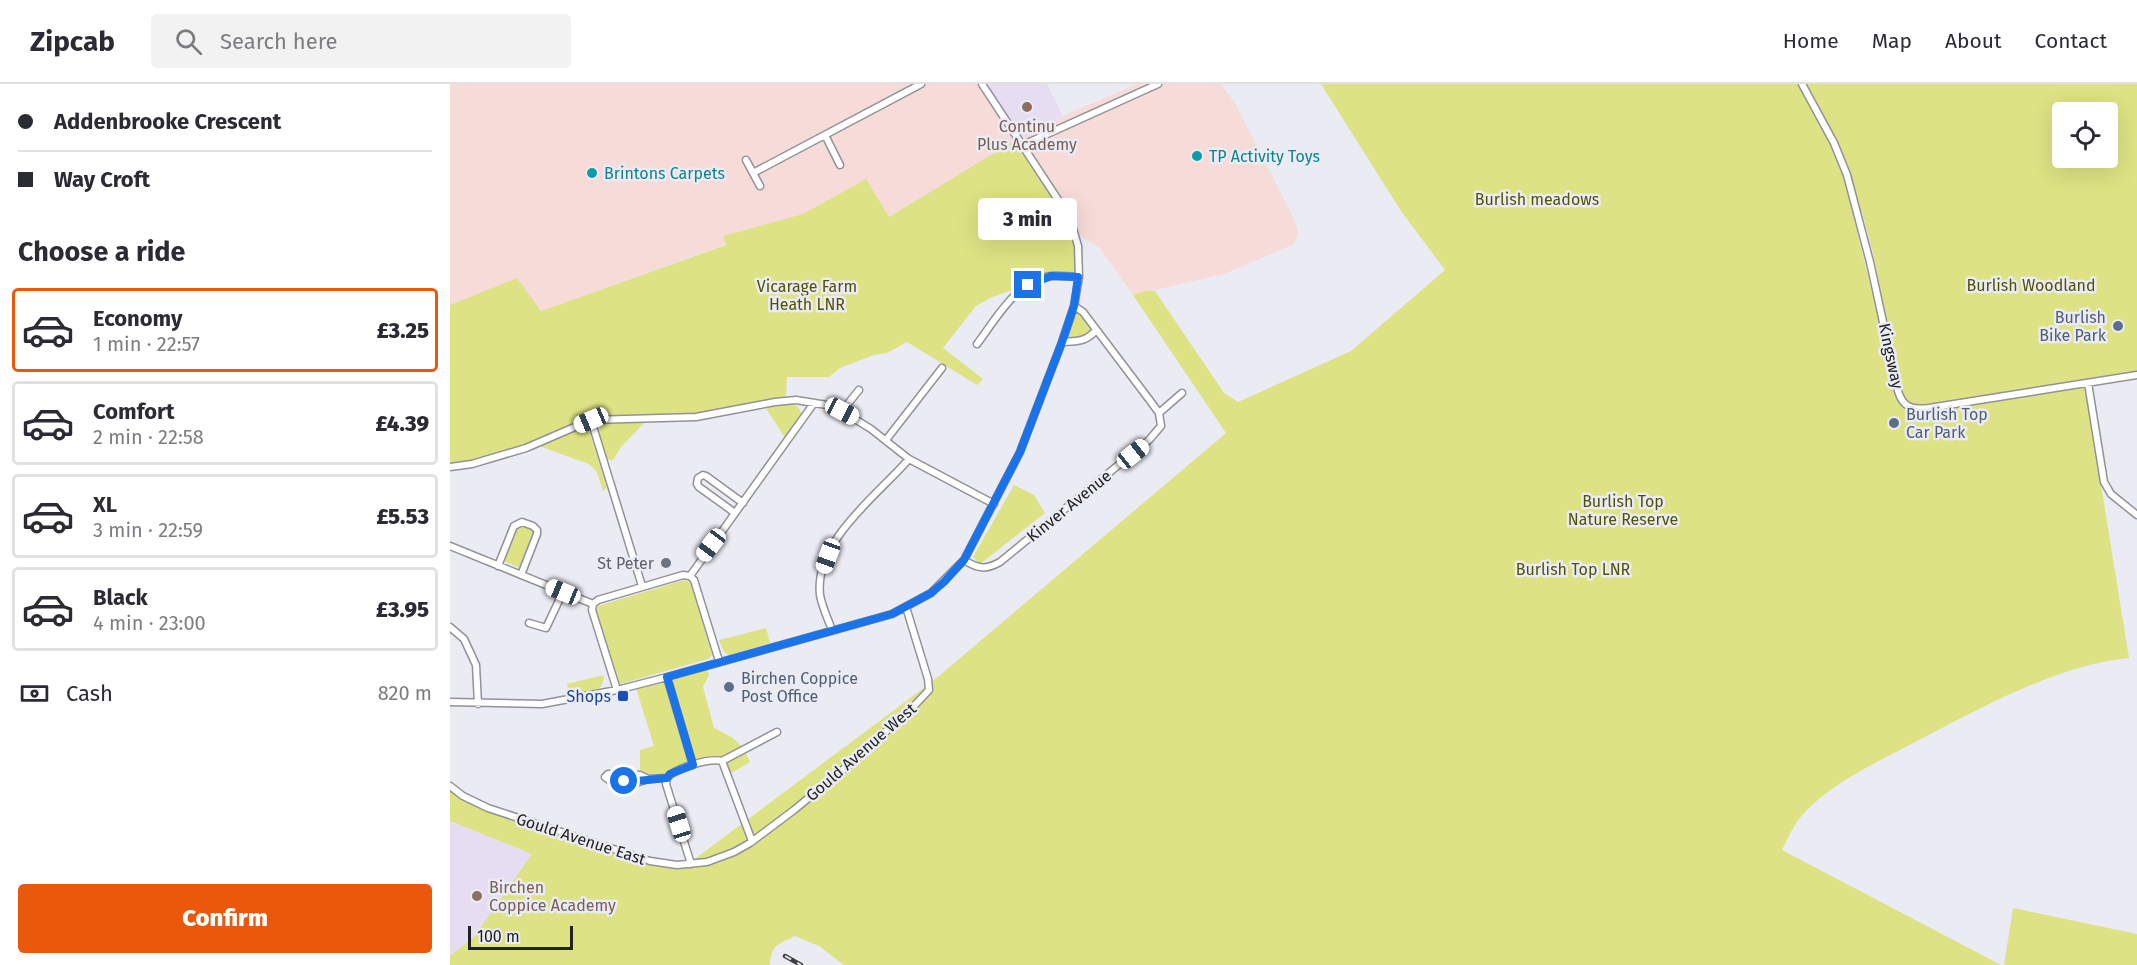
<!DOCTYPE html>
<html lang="en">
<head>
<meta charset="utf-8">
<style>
	body { margin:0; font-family:"Fira Sans",sans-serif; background:#f2f2f3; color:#2b2b33; height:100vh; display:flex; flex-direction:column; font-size:22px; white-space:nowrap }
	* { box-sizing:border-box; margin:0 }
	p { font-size:20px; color:#7c7c81 }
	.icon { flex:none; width:33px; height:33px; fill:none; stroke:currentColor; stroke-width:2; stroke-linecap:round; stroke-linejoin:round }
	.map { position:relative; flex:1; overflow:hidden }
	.drawer { display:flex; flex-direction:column; background:#fff; width:450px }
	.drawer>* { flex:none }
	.banner { display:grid; align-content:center; height:132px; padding:0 18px; background:#fff }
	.controls { position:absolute; left:1602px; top:18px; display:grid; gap:12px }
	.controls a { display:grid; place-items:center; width:66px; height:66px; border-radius:6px; background:#fff; box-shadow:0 6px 24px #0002; font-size:30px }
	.scale { position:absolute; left:18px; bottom:15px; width:105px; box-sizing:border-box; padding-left:6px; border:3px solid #222225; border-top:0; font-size:16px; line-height:21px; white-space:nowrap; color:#222225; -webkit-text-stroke:4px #ebebf4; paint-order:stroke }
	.end { position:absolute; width:27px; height:27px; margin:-14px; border:8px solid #1a73e8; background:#fff; box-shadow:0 0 0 3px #fff }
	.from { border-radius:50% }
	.bubble { position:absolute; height:42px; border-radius:6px; background:#fff; box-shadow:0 6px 24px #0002; font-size:20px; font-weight:800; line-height:42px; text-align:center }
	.car { position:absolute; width:18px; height:36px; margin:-18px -9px; border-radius:8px; box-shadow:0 0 4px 2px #0007; background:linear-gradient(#fff 24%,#345 0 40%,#fff 0 76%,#345 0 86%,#fff 0) }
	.banner b { display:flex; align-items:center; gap:21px; height:57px; font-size:22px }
	.banner b+b { border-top:2px solid #e1e1e2 }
	.banner i { width:15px; height:15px; background:#2b2b33 }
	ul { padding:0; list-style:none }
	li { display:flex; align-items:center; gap:18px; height:84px; margin:0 12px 9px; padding:0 6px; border:3px solid #e1e1e2; border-radius:6px }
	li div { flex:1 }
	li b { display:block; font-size:22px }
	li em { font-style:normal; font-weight:800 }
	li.selected { border-color:#ea580c }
	li>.icon { width:54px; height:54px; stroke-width:1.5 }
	h2 { padding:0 18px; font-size:27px; line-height:72px }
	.pay { display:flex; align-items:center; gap:15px; height:66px; padding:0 18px; font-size:22px }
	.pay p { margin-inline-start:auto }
	.action { display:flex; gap:12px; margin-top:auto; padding:12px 18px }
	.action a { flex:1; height:69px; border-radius:6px; background:#ea580c; color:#fff; font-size:24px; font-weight:800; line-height:69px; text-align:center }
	header { display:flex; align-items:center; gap:36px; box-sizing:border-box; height:84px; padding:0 30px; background:#fff; border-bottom:2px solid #e1e1e2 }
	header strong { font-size:28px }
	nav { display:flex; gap:33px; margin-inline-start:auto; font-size:21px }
	.search { width:420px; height:54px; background:#f2f2f3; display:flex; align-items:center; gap:15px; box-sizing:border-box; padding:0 21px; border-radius:6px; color:#7c7c81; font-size:22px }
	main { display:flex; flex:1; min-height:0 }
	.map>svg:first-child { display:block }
	.industrial { fill:#f6dbd8 }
	.education { fill:#e7ddf2 }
	.green { fill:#dde284; fill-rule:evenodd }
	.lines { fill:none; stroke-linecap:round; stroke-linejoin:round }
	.minor-casing { stroke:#91919a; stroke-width:9 }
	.minor { stroke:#fff; stroke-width:6 }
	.rail-casing { stroke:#3f3f42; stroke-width:4.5 }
	.rail { stroke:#ebebf4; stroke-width:2; stroke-dasharray:7; stroke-linecap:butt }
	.route { stroke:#1a73e8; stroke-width:8 }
	.education-dot { fill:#8d6e63; stroke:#ebebf4; stroke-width:2 }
	.culture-dot { fill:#0f9aa8; stroke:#ebebf4; stroke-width:2 }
	.service-dot { fill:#5c6f8a; stroke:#ebebf4; stroke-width:2 }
	.worship-dot { fill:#6b7280; stroke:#ebebf4; stroke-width:2 }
	.transit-dot { fill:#1a4fb4; stroke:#ebebf4; stroke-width:2 }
	.labels { text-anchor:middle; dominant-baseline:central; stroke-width:5; stroke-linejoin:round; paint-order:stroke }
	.education-label { font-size:16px; fill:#785e54; stroke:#ebebf4 }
	.culture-label { font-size:16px; fill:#0d838f; stroke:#ebebf4; text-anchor:start }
	.park-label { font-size:16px; fill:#505204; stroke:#ebebf4 }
	.service-label { font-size:16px; fill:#4e5e75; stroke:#ebebf4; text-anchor:start }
	.street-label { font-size:16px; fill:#222225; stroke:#ebebf4 }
	.worship-label { font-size:16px; fill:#5b616d; stroke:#ebebf4; text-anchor:end }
	.transit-label { font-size:16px; fill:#164399; stroke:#ebebf4; text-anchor:end }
</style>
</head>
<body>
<header>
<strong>Zipcab</strong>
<div class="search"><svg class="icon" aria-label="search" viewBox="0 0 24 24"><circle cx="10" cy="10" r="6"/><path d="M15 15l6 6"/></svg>Search here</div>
<nav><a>Home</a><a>Map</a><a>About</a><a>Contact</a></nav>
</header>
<main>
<section class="drawer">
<div class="banner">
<b><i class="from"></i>Addenbrooke Crescent</b>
<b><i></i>Way Croft</b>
</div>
<h2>Choose a ride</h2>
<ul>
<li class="selected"><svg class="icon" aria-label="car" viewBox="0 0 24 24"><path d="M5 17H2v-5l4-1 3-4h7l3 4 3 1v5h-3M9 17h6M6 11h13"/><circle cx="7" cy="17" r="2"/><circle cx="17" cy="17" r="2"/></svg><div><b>Economy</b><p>1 min · 22:57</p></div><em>£3.25</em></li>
<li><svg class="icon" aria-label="car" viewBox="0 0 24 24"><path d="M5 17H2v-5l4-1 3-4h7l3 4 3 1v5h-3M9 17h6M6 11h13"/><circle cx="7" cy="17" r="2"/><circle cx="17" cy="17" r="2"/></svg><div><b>Comfort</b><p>2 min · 22:58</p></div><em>£4.39</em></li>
<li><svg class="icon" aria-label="car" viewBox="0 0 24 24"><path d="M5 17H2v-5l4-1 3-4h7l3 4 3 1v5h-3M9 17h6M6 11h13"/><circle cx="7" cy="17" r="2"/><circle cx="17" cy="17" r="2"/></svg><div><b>XL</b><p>3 min · 22:59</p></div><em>£5.53</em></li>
<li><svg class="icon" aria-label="car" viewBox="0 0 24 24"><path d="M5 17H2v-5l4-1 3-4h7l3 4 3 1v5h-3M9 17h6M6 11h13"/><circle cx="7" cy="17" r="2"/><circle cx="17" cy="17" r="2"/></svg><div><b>Black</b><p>4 min · 23:00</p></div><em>£3.95</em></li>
</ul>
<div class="pay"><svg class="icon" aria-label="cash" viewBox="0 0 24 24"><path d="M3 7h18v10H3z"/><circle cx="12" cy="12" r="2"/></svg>Cash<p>820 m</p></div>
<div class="action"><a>Confirm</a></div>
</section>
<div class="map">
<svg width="1687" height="881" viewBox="0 0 1687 881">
	<rect width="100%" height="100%" fill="#ebebf4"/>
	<path class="industrial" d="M0,0H532L569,54L613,32L687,0H771L785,19L844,135L848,149L844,160L774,190L683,211L650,164L626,149L569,55L439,133L416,96L353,130L273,152L276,160L91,227L67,194L0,221Z"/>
	<path class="education" d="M532,0H597L613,32L569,54Z
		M0,737L82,770L24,854L0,872Z"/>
	<path class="green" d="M871,0H1687V287L1479,321L1461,322L1455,315L1449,297L1424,173L1412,128L1403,130L1449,319L1461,325L1460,328L1467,329L1635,302L1679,574C1607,581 1531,624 1467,657C1433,675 1390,695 1362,721C1347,734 1340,749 1332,766L1551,881H394L369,862L345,852C328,860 321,861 320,881H0V872L24,853L82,770L0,737V705C31,727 65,736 101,748C144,763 189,782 234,783L483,597L776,349L683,211L695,207H705L774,309L788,318L901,267L995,186L951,127ZM1612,28H1658V74H1612Z
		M569,54L626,149L629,193L601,192L540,214L526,222L493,264L533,295L527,301L457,258L437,269L424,271L390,284L379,293H337L336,313L246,333L141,336L76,364L0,383V221L67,194L91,227L276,161L273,152L353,130L416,95L439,133Z
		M623,224L633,228L646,246L641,251L612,258Z
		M341,319L348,323L352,330L336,355L315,323Z
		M156,338H195L171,363L163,376L155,375L147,351L151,341Z
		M131,344L140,349L157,403L153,407L147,388L139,380L89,362Z
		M564,401L584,411L595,429L530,480L523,473Z
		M72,441L81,445L84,450L70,484L54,477L67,443Z
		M234,496L241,499L262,571L258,575L170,600L145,530L148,522Z
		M316,544L320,559L279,571L274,568L269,556Z
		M256,582L259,591L253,603L264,644C284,654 291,657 300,678L278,691L272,678L243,681L217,694L159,696L158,690L190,691V666L204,662L185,601Z
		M154,591C153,611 136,610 120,612L117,600Z
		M1563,824L1687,850V881H1554Z"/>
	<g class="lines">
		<g class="minor-casing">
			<path id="minor" d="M1352,0L1384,59L1397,91L1420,178L1448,307C1453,324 1463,326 1479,324L1687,291
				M375,51L390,81
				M573,61L708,0
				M296,76L310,102
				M303,89L471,0
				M612,258C628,257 636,258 646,246
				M527,260C546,235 567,196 601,192C609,191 620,193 629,193
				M1638,299L1654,398L1661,410L1687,431
				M392,327L409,306
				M709,329L732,309
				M141,336L192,502
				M436,356L492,284
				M0,383L22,380L76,364L141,336L246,333L325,318L346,316L383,322L392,327L421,345L459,375L544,420
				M285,429L249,403L247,400L248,394L253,391L256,392L293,419
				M0,462L143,520
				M514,476C528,485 536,486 550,478L699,356L711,342L709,329L701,318L633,228L624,222
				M48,482L64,442L72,438L83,442L87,446V450L71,491
				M240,492L364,319
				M79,539L96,544L113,508
				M0,543L14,555L26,581L28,620
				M382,546C378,535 372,523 370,511C364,457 427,412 459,375
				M217,593L243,681
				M167,606L142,526L143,520L148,516L233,491L240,492L244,496L269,577
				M0,618L92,620L167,606L217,593L442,530L481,509L514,476L570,368L612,258L624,222L629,193L628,162L620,134L532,0
				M272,677L302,757
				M217,694L216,700L241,780
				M198,695L190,691L158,690L155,693L159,696L189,698L198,695L217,694C225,684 259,674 272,677L327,648
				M0,702L13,712L38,724L200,777L227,781L257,778L284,768L300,759L344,726L401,679L463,623L479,606L478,595L456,523"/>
		</g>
		<use href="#minor" class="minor"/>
		<g class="rail-casing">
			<path id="rail" d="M335,872L351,881"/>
		</g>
		<use href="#rail" class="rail"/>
	</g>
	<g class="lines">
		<path class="route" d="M174,697C188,698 202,695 217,694L220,690L243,681L217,593L442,530L481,509L494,498L514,476L570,368L612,258L624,222L628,193L601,192L578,201"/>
	</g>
	<g class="education-dot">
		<circle cx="577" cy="23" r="6"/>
		<circle cx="27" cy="812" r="6"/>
	</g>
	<g class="culture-dot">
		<circle cx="747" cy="72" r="6"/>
		<circle cx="142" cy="89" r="6"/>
	</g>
	<g class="service-dot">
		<circle cx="1668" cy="242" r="6"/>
		<circle cx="1444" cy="339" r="6"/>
		<circle cx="279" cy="603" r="6"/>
	</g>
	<circle class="worship-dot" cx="216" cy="479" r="6"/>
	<rect class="transit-dot" x="167" y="606" width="12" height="12" rx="3"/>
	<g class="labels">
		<g class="education-label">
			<text x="577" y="42">Continu<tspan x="577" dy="18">Plus Academy</tspan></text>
			<text x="39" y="803" text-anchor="start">Birchen<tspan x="39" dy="18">Coppice Academy</tspan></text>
		</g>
		<g class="culture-label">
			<text x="759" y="72">TP Activity Toys</text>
			<text x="154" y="89">Brintons Carpets</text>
		</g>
		<g class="park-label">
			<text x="1087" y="115">Burlish meadows</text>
			<text x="1581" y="201">Burlish Woodland</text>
			<text x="357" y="202">Vicarage Farm<tspan x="357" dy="18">Heath LNR</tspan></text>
			<text x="1173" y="417">Burlish Top<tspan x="1173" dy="18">Nature Reserve</tspan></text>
			<text x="1123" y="485">Burlish Top LNR</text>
		</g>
		<g class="service-label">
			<text x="1656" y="233" text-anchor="end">Burlish<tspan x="1656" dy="18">Bike Park</tspan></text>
			<text x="1456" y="330">Burlish Top<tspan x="1456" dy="18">Car Park</tspan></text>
			<text x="291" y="594">Birchen Coppice<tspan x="291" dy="18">Post Office</tspan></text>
		</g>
		<g class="street-label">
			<text transform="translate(1441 272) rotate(78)">Kingsway</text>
			<text transform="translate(619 422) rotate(-39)">Kinver Avenue</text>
			<text transform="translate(411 668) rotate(-41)">Gould Avenue West</text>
			<text transform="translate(131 755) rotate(18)">Gould Avenue East</text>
		</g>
		<g class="worship-label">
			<text x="204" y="479">St Peter</text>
		</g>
		<g class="transit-label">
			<text x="161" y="612">Shops</text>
		</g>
	</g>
</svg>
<div class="controls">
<a><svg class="icon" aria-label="locate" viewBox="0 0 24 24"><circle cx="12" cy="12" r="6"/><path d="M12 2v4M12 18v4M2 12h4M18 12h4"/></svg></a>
</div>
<div class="scale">100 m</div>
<i class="end from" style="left:174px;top:697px"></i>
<i class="end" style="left:578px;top:201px"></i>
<div class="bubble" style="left:528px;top:114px;width:99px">3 min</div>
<i class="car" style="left:392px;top:327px;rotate:118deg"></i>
<i class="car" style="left:141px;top:336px;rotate:247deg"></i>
<i class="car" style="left:683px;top:370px;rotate:51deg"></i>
<i class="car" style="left:261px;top:461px;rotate:217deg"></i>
<i class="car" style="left:378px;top:472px;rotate:200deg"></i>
<i class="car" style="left:113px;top:508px;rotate:292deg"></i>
<i class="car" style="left:229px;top:740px;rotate:343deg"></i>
</div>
</main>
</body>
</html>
